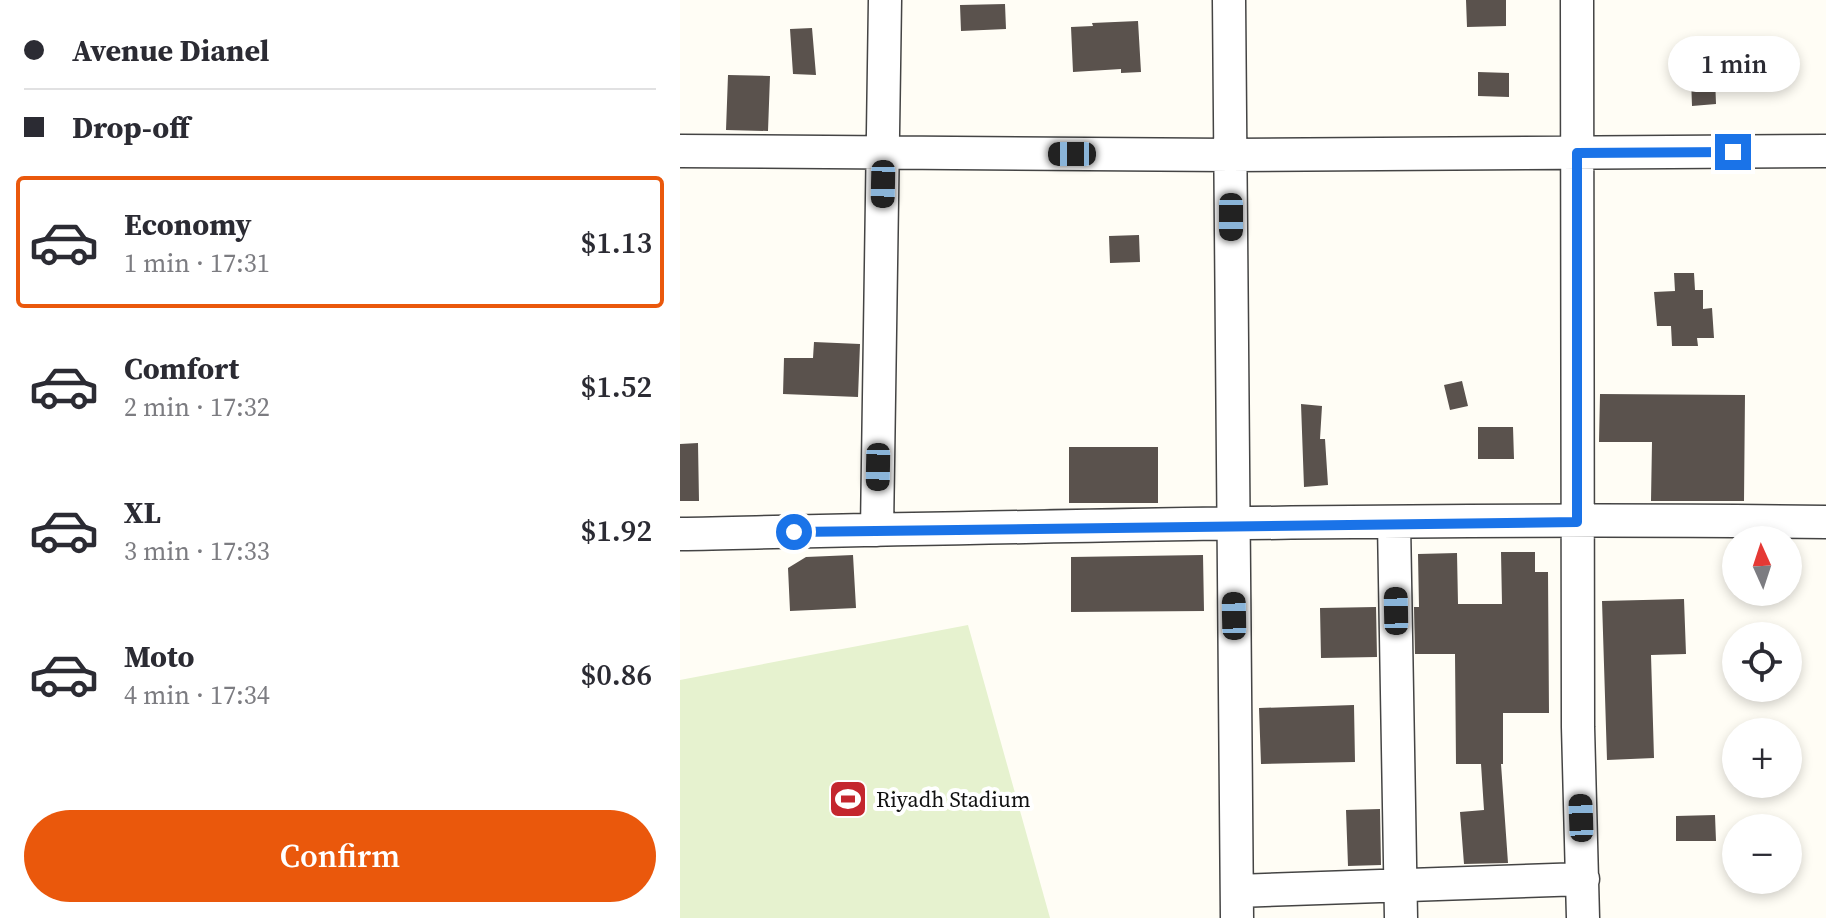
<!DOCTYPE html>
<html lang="en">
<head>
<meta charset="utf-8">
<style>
	body { margin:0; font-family:"Source Serif 4",serif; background:#f7f7f7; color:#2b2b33; height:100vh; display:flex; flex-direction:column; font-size:30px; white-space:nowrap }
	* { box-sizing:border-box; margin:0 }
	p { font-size:26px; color:#7c7c81 }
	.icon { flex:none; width:44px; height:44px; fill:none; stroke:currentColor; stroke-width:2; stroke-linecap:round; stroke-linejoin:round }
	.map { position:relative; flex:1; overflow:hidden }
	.side { display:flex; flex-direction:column; background:#fff; width:680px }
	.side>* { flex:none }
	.top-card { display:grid; align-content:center; height:176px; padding:0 24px; background:#fff }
	.needle { width:52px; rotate:357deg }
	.fabs { position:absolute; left:1042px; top:526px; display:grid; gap:16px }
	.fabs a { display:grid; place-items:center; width:80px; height:80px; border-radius:50%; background:#fff; box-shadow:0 4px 12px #0003; font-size:40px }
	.end { position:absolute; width:36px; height:36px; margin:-18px; border:10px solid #1a73e8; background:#fff; box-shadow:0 0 0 4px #fff }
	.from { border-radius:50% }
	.bubble { position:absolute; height:56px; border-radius:28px; background:#fff; box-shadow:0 4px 12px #0003; font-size:26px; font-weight:600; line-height:56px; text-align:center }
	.car { position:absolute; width:24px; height:48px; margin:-24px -12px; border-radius:10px; box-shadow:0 0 6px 2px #0007; background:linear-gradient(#222 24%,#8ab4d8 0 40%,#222 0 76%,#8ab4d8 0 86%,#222 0) }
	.top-card b { display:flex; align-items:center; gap:28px; height:76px; font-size:30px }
	.top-card b+b { border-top:2px solid #e1e1e2 }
	.top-card i { width:20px; height:20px; background:#2b2b33 }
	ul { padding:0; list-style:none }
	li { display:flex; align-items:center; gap:24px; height:132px; margin:0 16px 12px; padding:0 8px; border:4px solid transparent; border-radius:8px }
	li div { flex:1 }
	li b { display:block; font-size:30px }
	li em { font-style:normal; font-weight:600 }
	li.on { border-color:#ea580c }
	li>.icon { width:72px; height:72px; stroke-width:1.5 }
	.primary-button { display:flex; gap:16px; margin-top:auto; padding:16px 24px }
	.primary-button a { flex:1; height:92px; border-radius:48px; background:#ea580c; color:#fff; font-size:32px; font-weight:600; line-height:92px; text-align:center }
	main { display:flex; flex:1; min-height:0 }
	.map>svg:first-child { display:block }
	.pitch { fill:#e6f2cf }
	.building { fill:#5a524d }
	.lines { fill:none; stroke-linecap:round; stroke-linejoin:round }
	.minor-casing { stroke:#444; stroke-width:35 }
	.minor { stroke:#fff; stroke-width:32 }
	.route { stroke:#1a73e8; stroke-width:10 }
	.labels { text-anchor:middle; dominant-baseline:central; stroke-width:8; stroke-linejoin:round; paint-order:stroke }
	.poi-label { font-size:22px; fill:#111; stroke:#fff; text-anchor:start }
</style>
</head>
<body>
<main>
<section class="side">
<div class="top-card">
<b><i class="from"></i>Avenue Dianel</b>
<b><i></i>Drop-off</b>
</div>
<ul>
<li class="on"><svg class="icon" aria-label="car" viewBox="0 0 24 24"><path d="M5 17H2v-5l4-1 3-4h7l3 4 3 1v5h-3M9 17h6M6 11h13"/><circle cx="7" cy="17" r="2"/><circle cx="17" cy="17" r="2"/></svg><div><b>Economy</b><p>1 min · 17:31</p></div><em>$1.13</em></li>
<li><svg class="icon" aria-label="car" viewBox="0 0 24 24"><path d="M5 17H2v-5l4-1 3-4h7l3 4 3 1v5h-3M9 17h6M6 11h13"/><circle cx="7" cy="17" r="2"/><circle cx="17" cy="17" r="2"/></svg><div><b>Comfort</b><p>2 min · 17:32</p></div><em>$1.52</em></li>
<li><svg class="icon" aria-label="car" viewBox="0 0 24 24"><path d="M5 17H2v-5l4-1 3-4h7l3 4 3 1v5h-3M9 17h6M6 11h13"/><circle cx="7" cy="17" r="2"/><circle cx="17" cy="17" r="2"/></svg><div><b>XL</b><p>3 min · 17:33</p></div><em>$1.92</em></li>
<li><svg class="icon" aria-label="car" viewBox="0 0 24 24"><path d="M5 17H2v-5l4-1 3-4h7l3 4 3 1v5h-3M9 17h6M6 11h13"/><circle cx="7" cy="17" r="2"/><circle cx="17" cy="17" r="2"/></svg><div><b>Moto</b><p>4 min · 17:34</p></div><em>$0.86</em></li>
</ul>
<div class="primary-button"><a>Confirm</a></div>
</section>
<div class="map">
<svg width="1146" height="918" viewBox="0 0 1146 918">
	<rect width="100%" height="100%" fill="#fffdf5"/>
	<path class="pitch" d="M288,625L370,918H0V680Z"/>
	<path class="building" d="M786,0H826V26L787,27Z
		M325,4L326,29L281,31L280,5Z
		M458,21L461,72L441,73V69L393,72L391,27L413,26L412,23Z
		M132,28L136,75L113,74L110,29Z
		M798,72L829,73V97L798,96Z
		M48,75L90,76L88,131L46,130Z
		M1035,77L1036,104L1012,106L1011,78Z
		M459,235L460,262L430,263L429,236Z
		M994,273H1014L1015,290H1023V309L1032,308L1034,338H1017L1018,346H992L991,326H977L974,292L995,291Z
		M134,342L180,344L178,397L103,394L104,358H133Z
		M782,381L788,406L770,410L764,385Z
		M920,394L1065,395L1064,501H971L972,442H919Z
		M621,404L642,406L640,439H645L648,485L624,487Z
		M798,427H833L834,459H798Z
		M18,443L19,501H0V444Z
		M389,447H478V503H389Z
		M821,552H855V572H868L869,713H823V764H821L828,863L784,864L780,812L804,810L801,764H776L775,654H735L734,607H739L738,554L777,553L778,604H822Z
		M173,555L176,608L110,611L108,568L126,557Z
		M523,555L524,611L391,612V557Z
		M1004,599L1006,654L971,655L974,758L927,760L922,601Z
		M696,607L697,657L641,658L640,608Z
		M674,705L675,762L581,764L579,708Z
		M700,809L701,865L668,866L666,810Z
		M1035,815L1036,841H996V816Z"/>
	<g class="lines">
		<g class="minor-casing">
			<path id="minor" d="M549,0L557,918
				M897,0L898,727L903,918
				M0,151L550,155L1146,151
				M714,523L721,918
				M197,530L205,0
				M0,534C382,526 764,517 1146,522
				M557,891L903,879"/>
		</g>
		<use href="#minor" class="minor"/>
	</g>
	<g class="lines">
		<path class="route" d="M114,532L897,522V153L1053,152"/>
	</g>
	<defs>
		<g id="stadium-square" transform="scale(2)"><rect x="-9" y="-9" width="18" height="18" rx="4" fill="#c4262e" stroke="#fff"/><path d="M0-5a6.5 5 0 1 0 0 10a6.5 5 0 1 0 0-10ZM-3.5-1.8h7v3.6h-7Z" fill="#fff"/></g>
	</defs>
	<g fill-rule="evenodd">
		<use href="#stadium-square" x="168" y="799"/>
	</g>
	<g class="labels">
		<g class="poi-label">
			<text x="196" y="799">Riyadh Stadium</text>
		</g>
	</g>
</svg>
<div class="fabs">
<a><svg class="needle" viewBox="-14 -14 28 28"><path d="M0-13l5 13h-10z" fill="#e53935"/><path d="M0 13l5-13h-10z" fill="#7c7c81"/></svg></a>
<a><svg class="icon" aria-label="locate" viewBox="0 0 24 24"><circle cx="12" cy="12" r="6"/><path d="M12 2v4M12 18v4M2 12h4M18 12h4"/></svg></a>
<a>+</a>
<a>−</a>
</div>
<i class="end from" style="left:114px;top:532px"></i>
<i class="end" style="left:1053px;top:152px"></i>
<div class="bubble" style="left:988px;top:36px;width:132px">1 min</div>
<i class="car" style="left:392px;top:154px;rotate:270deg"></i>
<i class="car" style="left:203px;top:184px;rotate:181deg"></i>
<i class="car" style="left:551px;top:217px;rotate:180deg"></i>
<i class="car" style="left:198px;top:467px;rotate:181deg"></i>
<i class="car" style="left:716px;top:611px;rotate:359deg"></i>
<i class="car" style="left:554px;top:616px;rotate:359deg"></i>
<i class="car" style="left:901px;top:818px;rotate:358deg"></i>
</div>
</main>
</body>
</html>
